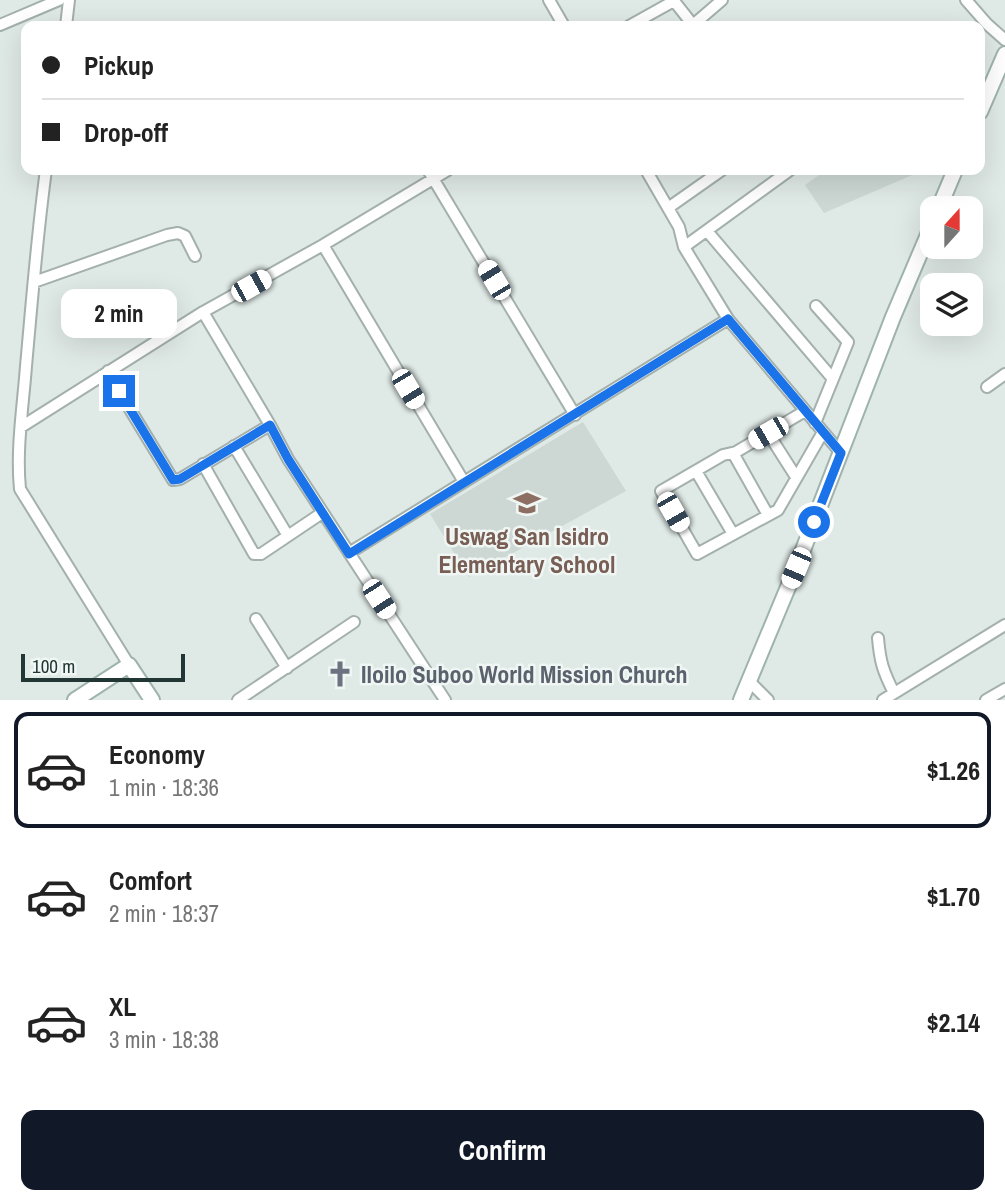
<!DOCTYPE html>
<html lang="en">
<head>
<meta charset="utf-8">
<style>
	body { margin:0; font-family:"Archivo Narrow",sans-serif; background:#f2f2f2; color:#222; height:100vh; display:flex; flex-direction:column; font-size:26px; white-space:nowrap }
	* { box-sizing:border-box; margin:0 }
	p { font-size:23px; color:#767676 }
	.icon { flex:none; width:38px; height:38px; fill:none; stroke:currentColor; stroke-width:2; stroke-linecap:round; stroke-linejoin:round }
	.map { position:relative; height:700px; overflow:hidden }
	.panel { display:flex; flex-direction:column; background:#fff; flex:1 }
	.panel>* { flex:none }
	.banner { position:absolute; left:21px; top:21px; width:964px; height:154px; border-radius:14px; box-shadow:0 7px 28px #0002; display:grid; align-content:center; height:154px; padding:0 21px; background:#fff }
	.needle { width:46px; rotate:21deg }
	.tools { position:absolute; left:920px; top:196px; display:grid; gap:14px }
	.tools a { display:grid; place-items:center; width:63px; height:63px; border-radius:14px; background:#fff; box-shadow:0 7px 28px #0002; font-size:35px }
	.scale { position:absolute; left:21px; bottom:18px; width:164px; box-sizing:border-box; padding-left:7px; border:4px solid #223733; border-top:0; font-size:19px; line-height:24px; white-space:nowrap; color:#223733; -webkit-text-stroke:5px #eff6f3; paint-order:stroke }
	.end { position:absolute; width:32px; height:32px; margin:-16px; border:9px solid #1a73e8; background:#fff; box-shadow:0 0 0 4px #fff }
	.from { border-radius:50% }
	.bubble { position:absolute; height:49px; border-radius:14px; background:#fff; box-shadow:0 7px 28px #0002; font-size:23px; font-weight:800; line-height:49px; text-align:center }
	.car { position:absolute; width:21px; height:42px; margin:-21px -10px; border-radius:9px; box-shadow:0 0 5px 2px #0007; background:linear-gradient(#fff 24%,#345 0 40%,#fff 0 76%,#345 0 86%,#fff 0) }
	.banner b { display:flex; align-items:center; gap:24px; height:66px; font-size:26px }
	.banner b+b { border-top:2px solid #e0e0e0 }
	.banner i { width:18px; height:18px; background:#222 }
	ul { padding:12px 0 0; list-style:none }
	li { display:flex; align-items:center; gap:21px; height:116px; margin:0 14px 10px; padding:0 7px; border:4px solid transparent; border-radius:14px }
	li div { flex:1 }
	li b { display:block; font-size:26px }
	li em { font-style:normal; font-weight:800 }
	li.selected { border-color:#111827 }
	li>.icon { width:63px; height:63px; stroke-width:1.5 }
	.action { display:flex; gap:14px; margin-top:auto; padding:14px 21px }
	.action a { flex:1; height:80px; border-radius:14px; background:#111827; color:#fff; font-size:28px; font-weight:800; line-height:80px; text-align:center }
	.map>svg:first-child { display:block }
	.built { fill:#cdd8d4 }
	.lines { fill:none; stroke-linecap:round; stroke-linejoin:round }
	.street-casing { stroke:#a3b0ac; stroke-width:14 }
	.secondary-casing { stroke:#9fb3ae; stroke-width:18 }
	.street { stroke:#fff; stroke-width:10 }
	.secondary { stroke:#fff; stroke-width:14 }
	.route { stroke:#1a73e8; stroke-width:9 }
	.labels { text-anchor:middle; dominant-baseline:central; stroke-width:5; stroke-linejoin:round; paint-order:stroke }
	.education-label { font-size:24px; font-weight:bold; fill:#785e54; stroke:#eff6f3 }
	.worship-label { font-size:24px; font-weight:bold; fill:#5b616d; stroke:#eff6f3; text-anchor:start }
</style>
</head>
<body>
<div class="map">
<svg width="1005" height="700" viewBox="0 0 1005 700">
	<rect width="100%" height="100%" fill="#dfe9e5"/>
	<path class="built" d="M826,170H924L824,213L805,185Z
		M583,422L626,491L469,577L430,514Z"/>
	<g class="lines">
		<g class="street-casing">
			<path id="street" d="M549,0L564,26
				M966,0L987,24L1005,40
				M0,25L59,0
				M66,26L69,0
				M629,26L674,1L693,25L722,0
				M46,170C37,235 32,301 26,366C23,407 16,449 20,489L129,665
				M428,170L575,415
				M646,170L679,227L684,247L728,319L841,453
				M668,208L722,170
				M707,231L833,379
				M323,245L464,482
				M684,247L790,170
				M34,282L167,235L178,233L185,236L195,256
				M203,312L270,425L288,459L445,700
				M108,371L131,411L173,480L180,479L270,425
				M987,387L1005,374
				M805,411L736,452L723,455L661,491L697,554L778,510L823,432
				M815,423L848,342L816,306
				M21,427L203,312L323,245L448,170
				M768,433L796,477
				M234,446L288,536
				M733,453L768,515
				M203,464L254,554H261L322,513
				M696,471L733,534
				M349,553L728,319
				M256,619L287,668
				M878,638C880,662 883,671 894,693
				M749,681L768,700
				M238,700L354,622
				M883,700L1005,625
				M986,700L1005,689"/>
		</g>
		<g class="secondary-casing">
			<path id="secondary" d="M980,112L1005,54
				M939,208L955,170
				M75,700L129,665L152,700
				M741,700L796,568L893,317L933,223"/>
		</g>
		<use href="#street" class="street"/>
		<use href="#secondary" class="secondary"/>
	</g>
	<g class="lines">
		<path class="route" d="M119,391L173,480L180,479L270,425L288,459L349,554L728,319L841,453L814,522"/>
	</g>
	<defs>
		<g id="school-bare" transform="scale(2.1)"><path d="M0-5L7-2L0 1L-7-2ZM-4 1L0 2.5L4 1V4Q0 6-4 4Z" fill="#8d6e63" stroke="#eff6f3" stroke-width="2.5" paint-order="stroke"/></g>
		<g id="church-bare" transform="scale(2.1)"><path d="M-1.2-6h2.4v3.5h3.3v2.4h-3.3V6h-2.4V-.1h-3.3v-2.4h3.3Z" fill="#6b7280" stroke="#eff6f3" stroke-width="2.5" paint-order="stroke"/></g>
	</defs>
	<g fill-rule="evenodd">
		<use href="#school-bare" x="527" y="503"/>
		<use href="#church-bare" x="340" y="674"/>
	</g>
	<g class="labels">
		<g class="education-label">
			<text x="527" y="536">Uswag San Isidro<tspan x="527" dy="28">Elementary School</tspan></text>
		</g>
		<g class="worship-label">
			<text x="361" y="674">Iloilo Suboo World Mission Church</text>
		</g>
	</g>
</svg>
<div class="tools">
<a><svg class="needle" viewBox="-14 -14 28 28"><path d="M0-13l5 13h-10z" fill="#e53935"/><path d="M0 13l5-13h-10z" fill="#767676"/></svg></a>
<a><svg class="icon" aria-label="layers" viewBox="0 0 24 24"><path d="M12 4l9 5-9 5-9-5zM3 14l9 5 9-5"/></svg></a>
</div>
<div class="scale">100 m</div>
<i class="end from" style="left:814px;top:522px"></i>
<i class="end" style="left:119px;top:391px"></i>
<div class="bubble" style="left:61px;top:289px;width:116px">2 min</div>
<i class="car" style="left:494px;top:280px;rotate:329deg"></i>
<i class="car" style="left:251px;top:286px;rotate:61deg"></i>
<i class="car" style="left:408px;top:389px;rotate:149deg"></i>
<i class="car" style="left:768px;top:433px;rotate:240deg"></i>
<i class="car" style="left:673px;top:512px;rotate:150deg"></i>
<i class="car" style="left:796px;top:568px;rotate:203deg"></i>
<i class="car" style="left:379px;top:599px;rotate:147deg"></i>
<div class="banner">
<b><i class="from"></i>Pickup</b>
<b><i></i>Drop-off</b>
</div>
</div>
<section class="panel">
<ul>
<li class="selected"><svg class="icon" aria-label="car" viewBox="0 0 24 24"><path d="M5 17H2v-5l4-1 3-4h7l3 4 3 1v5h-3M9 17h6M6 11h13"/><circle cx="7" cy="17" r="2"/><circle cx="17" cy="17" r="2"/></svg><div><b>Economy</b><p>1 min · 18:36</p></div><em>$1.26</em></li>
<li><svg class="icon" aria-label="car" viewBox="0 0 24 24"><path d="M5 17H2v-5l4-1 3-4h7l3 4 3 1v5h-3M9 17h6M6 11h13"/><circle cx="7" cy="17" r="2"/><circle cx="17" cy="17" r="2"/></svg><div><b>Comfort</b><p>2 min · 18:37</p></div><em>$1.70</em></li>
<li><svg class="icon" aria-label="car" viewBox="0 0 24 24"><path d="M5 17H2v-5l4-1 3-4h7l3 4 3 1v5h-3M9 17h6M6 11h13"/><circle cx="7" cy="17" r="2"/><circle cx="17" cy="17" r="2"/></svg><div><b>XL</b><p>3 min · 18:38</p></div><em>$2.14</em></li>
</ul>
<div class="action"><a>Confirm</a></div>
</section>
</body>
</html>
